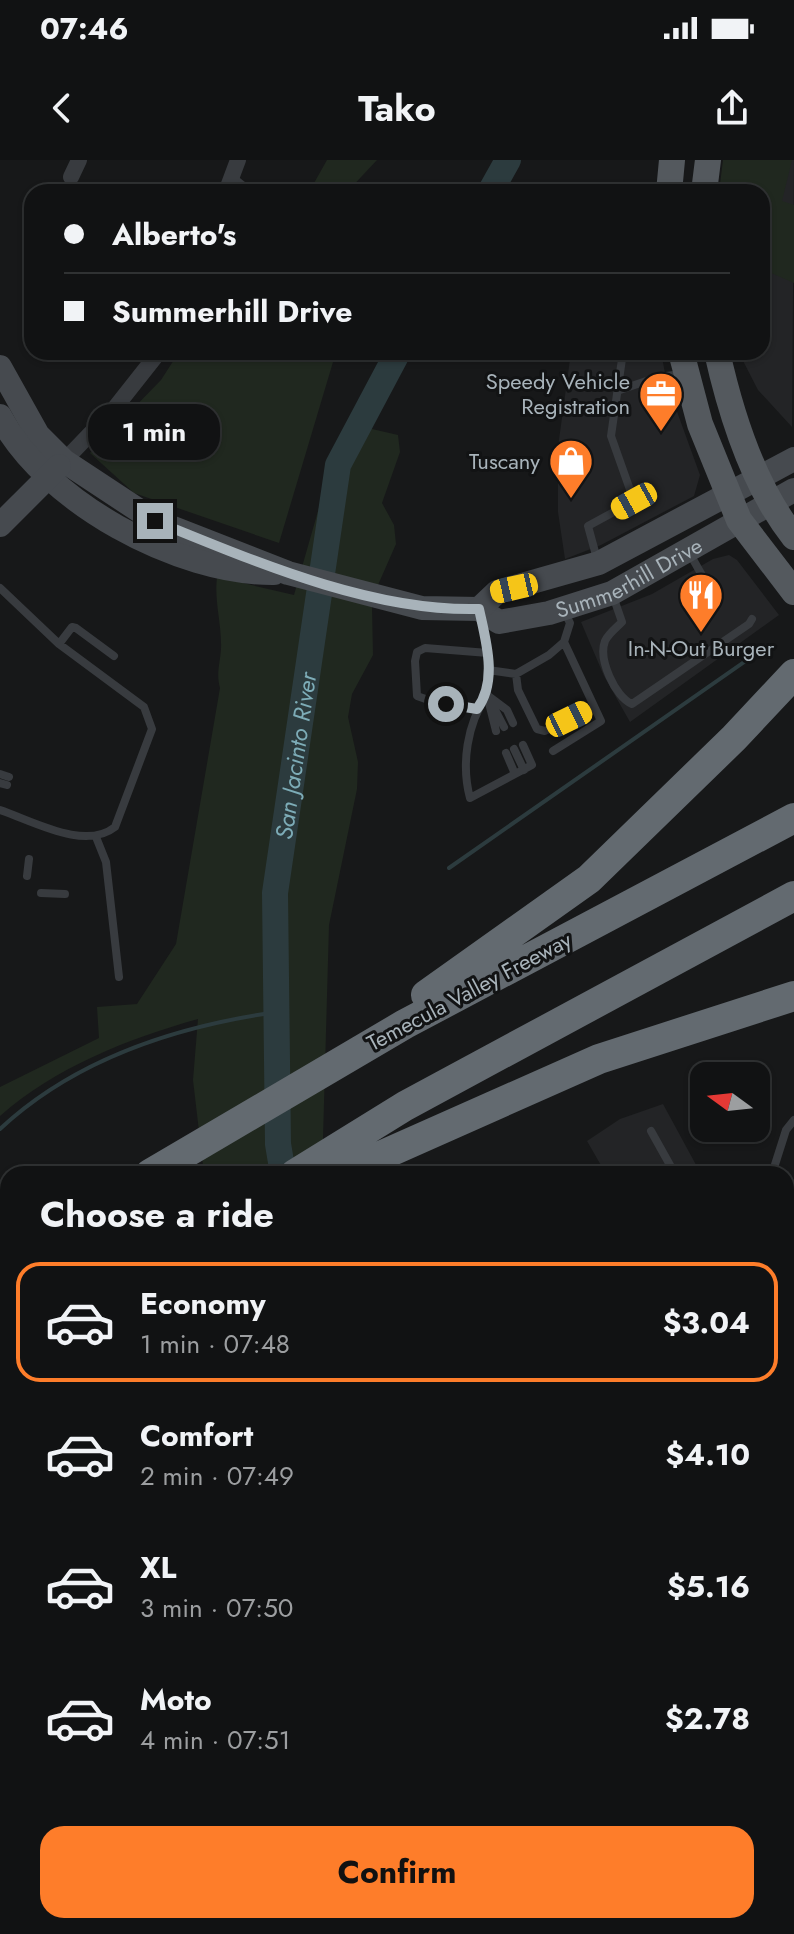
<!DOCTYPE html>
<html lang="en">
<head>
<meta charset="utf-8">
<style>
	body { margin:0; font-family:Jost,sans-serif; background:#1a1b1c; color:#f1f3f6; height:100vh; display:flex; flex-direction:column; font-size:30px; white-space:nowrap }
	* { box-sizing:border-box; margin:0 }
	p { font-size:26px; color:#9c9ea0 }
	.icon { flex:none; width:44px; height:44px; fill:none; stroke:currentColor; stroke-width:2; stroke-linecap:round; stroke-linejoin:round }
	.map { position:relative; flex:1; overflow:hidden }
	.panel { position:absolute; left:0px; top:1006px; width:794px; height:768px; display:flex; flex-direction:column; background:#111213; border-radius:24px 24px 0 0; box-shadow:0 2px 6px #0004,0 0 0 2px #303233 }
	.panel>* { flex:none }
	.guide { position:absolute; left:24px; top:24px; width:746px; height:176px; border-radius:24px; box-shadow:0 2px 6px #0004,0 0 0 2px #303233; display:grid; align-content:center; height:176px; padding:0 40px; background:#111213 }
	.needle { width:52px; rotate:285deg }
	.tools { position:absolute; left:690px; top:902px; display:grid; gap:16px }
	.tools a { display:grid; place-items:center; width:80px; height:80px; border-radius:16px; background:#111213; box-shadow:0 2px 6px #0004,0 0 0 2px #303233; font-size:40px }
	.end { position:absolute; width:36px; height:36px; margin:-18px; border:10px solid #a8b3ba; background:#111; box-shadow:0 0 0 4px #111 }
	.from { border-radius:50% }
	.bubble { position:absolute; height:56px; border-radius:24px; background:#111213; box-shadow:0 2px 6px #0004,0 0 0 2px #303233; font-size:26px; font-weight:700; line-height:56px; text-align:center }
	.car { position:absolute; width:24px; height:48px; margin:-24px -12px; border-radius:10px; box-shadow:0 0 6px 2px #0007; background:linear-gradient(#f5c518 24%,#345 0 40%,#f5c518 0 76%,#345 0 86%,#f5c518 0) }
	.guide b { display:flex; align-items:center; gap:28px; height:76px; font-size:30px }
	.guide b+b { border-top:2px solid #303233 }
	.guide i { width:20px; height:20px; background:#f1f3f6 }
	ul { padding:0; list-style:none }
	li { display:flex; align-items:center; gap:24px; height:120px; margin:0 16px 12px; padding:0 24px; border:4px solid transparent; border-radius:24px }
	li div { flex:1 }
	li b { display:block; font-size:30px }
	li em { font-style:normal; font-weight:700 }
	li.selected { border-color:#fe7d2a }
	li>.icon { width:72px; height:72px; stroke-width:1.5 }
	h2 { padding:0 40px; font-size:36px; line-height:96px }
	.button { display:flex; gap:16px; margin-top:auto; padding:16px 40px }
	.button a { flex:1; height:92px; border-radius:24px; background:#fe7d2a; color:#111; font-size:32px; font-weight:700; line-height:92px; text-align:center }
	.status { display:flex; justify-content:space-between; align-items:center; height:56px; padding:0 40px; background:#111213; direction:ltr }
	.status svg { height:22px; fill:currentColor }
	header { display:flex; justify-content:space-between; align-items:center; height:104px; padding:0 40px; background:#111213; font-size:36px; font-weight:700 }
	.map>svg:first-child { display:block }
	.built { fill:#232426 }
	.green { fill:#20281f }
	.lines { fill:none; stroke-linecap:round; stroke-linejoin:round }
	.stream { stroke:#2c3b3e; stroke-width:4 }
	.river { stroke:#2c3b3e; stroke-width:26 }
	.lane { stroke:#383b3f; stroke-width:8 }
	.street { stroke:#383b3f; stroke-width:16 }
	.secondary { stroke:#464a4f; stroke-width:24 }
	.primary { stroke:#54595e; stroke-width:26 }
	.highway { stroke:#636a70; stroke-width:30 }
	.route { stroke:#a8b3ba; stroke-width:10 }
	.labels { text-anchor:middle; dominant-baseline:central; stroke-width:6; stroke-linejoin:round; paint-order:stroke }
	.poi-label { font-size:22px; fill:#a8b3ba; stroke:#121314; text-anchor:end }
	.street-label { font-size:22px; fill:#a8b3ba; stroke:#121314 }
	.water-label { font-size:24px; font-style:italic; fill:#7dacb7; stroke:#121314 }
</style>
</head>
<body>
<div class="status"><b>07:46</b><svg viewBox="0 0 49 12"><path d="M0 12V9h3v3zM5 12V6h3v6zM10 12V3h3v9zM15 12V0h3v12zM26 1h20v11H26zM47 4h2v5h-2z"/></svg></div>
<header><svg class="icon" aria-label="back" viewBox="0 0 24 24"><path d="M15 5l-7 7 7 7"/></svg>Tako<svg class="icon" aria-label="share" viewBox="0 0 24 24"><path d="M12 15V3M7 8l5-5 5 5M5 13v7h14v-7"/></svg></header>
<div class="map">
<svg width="794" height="1774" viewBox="0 0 794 1774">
	<rect width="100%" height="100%" fill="#171819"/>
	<path class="built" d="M747,0H794L792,267L758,230L740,195V192H762V32H734Z
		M571,192H661L667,224L700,315L694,336L601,385L565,399L558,352V287Z
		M729,395L737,400L779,455L630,562L604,516L581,462L652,434L713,399Z
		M663,944L701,1014H606L587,981L620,959Z
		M8,1279V1627L0,1631V1284Z"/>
	<path class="green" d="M327,0H377L347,32H309Z
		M723,0H792L782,41L794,45V123L762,109V32H719Z
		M179,192H336L279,383L134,333L90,293L161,220Z
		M359,266L398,275L400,292L382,343L394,365L396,384L378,425L372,447L373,495L352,534L348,557L358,602L357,629L329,765L322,1014H204L193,920L198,859C127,879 56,907 0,956V927L99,878L97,847L137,844L176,784L220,528C216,513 220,504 221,489C222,464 214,442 217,417L294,435L336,288L345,273Z
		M794,1278V1388H786V1282Z"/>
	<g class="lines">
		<path class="stream" d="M449,708L767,486
			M0,969C75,899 178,866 277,852"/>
		<g class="river">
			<path d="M490,32L508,0"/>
			<path id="s1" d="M283,1014L278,984L275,733L338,305L398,192"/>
		</g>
		<path class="lane" d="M232,17L251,32
			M617,231L658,217L682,214
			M690,394L703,417
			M597,399L588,366L634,341L611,276L623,192
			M0,428L59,484L144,547L152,569L115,667C85,691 33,661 0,650
			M613,436L622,462C616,468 608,474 605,481C598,499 615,537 632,544L749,464L752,459
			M481,458L488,493L487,535L496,571
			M59,484L72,467L76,468L114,496
			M488,510L516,514L549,495L564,482L570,463L565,453
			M516,514L518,530L537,569L545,571L594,547
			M487,535C467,564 461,604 470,638L532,605L523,585
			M487,535L507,550L513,563
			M490,540L504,567
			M434,542L417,536L415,501L417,492L425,488L488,493
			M446,544L477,549
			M514,589L524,610
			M553,591L601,561L564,482
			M506,593L515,614
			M0,614L9,617
			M0,623L7,625
			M96,677L106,702L119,817
			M27,716L29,699
			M41,733L65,734
			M651,971L675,1014
			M772,1014L786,970L794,960
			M786,1038L794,1042
			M786,1167L794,1162
			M0,1342L8,1333
			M0,1346L8,1361
			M0,1590L8,1605"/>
		<path class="street" d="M71,17L79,0
			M226,32L238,0
			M64,301L114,249L159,192
			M2,1767L17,1774"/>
		<g class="secondary">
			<path id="s2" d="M0,207L38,275L64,301L155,361L288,413L422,448L479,449L499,462L549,453L612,433L794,330"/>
			<path d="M0,256C45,342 178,414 274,413"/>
			<path d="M0,365L59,306"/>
			<path d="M479,449L497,432L599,403L794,299"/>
			<path d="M786,1223L794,1218"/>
			<path d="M0,1669L8,1664"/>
		</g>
		<path class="primary" d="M669,32L672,0
			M704,32L708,0
			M681,192L700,264L739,360L794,432
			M717,192C731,255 753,326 794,377"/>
		<path class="highway" d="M426,835L589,719L734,578L794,514
			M150,1014L405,864L794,658
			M295,1014L405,946L794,736
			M340,1014L599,899L794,836
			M0,1110L8,1105
			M0,1198L8,1193"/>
	</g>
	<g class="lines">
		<path class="route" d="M155,361C254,401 371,452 479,449C486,481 498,521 477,549L446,544"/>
	</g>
	<defs>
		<g id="office-pin" transform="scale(2.3)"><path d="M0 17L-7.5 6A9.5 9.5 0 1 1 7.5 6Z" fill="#fe7d2a" stroke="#121314"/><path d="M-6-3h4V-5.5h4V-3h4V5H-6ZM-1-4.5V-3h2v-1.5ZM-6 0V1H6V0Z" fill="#fff"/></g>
		<g id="shop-pin" transform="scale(2.3)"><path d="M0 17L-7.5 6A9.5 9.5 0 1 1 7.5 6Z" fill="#fe7d2a" stroke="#121314"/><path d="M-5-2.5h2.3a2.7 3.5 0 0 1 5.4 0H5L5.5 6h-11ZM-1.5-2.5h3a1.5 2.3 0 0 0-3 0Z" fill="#fff"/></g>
		<g id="restaurant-pin" transform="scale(2.3)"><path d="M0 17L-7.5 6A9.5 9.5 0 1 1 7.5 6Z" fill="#fe7d2a" stroke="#121314"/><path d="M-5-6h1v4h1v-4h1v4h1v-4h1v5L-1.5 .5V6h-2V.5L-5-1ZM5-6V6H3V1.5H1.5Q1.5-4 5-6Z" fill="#fff"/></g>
	</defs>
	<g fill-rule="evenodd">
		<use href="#office-pin" x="661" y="234"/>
		<use href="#shop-pin" x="571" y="301"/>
		<use href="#restaurant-pin" x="701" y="435"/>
	</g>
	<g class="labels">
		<g class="poi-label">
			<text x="630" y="221">Speedy Vehicle<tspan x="630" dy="25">Registration</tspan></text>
			<text x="540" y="301">Tuscany</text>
			<text x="701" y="488" text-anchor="middle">In-N-Out Burger</text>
		</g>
		<g class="street-label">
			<text stroke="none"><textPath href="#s2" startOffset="724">Summerhill Drive</textPath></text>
			<text transform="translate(469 831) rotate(-28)">Temecula Valley Freeway</text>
		</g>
		<g class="water-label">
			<text stroke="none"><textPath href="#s1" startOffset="420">San Jacinto River</textPath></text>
		</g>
	</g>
</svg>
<div class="tools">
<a><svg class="needle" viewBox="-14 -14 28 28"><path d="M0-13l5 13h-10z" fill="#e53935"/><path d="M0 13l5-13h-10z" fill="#9c9ea0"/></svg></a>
</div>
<i class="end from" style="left:446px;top:544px"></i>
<i class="end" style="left:155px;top:361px"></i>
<div class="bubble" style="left:88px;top:244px;width:132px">1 min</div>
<i class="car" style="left:634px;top:341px;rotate:241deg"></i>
<i class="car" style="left:514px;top:428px;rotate:257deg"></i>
<i class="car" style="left:569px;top:559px;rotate:64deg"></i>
<div class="guide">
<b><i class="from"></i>Alberto's</b>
<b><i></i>Summerhill Drive</b>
</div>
<section class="panel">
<h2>Choose a ride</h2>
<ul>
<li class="selected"><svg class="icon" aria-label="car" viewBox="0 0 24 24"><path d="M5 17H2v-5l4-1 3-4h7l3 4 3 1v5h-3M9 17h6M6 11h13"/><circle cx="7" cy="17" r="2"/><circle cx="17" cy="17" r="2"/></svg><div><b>Economy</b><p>1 min · 07:48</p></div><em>$3.04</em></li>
<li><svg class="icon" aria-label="car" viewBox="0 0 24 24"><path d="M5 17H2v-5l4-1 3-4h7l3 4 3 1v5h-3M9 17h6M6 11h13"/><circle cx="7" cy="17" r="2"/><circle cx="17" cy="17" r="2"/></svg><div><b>Comfort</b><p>2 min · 07:49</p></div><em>$4.10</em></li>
<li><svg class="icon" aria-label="car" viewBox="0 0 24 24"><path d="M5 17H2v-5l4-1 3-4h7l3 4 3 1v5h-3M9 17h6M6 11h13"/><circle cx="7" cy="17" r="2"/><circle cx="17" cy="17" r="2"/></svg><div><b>XL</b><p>3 min · 07:50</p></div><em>$5.16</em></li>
<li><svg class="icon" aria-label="car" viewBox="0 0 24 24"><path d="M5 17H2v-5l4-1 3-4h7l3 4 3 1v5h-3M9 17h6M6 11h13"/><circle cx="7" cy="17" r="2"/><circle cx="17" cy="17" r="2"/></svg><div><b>Moto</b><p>4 min · 07:51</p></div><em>$2.78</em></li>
</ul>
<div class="button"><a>Confirm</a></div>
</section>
</div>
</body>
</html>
